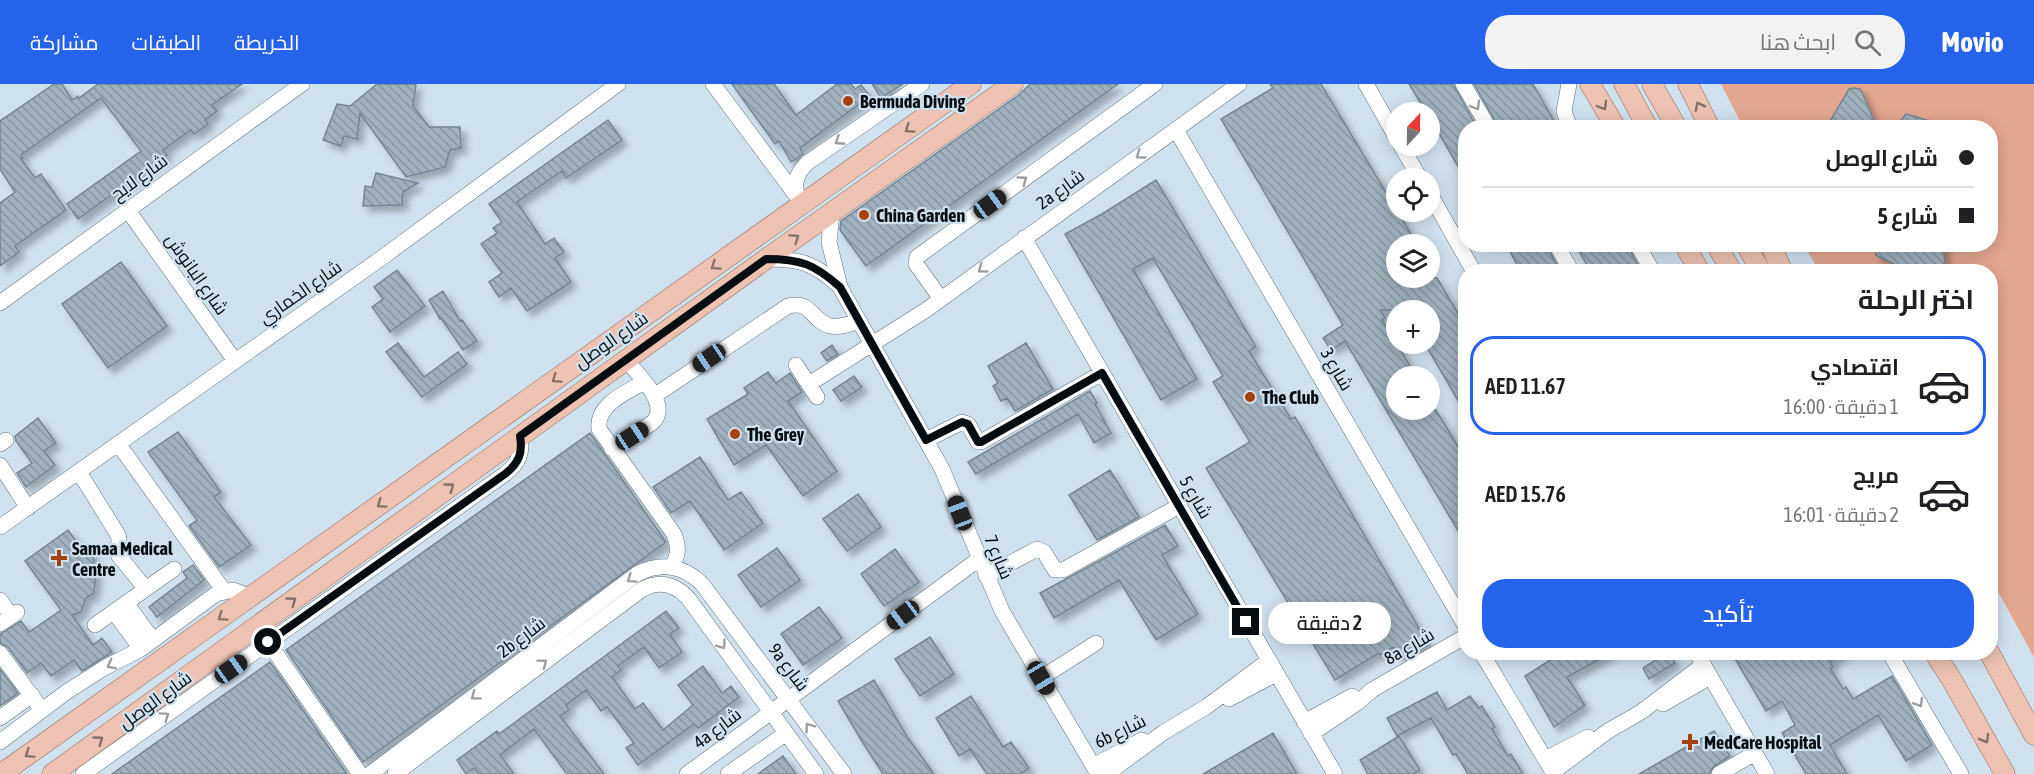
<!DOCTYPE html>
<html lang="ar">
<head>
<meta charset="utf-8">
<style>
	body { margin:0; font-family:"Asap Condensed",Cairo,sans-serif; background:#f2f2f2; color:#202124; direction:rtl; height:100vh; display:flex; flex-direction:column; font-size:22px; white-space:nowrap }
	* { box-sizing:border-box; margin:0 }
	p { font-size:20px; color:#757577 }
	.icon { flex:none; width:33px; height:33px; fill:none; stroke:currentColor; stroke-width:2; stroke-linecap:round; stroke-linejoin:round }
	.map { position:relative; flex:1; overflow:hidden; direction:ltr }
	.details { position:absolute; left:1458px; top:180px; width:540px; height:396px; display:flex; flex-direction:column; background:#fff; border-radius:24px; box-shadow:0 3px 15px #0003; direction:rtl }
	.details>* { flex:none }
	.banner { position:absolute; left:1458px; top:36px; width:540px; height:132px; border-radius:24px; box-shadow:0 3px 15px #0003; direction:rtl; display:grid; align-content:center; height:132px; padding:0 24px; background:#fff }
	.needle { width:39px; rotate:22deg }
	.tools { position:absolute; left:1386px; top:18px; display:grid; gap:12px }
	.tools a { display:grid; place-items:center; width:54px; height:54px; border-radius:50%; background:#fff; box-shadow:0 3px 15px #0003; font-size:30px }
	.end { position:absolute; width:27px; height:27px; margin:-14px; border:8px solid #070d11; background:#fff; box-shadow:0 0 0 3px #fff }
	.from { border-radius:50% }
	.bubble { position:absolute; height:42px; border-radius:21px; background:#fff; box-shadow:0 3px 15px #0003; font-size:20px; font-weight:600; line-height:42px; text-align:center; direction:rtl }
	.car { position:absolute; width:18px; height:36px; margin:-18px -9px; border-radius:8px; box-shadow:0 0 4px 2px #0007; background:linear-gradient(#222 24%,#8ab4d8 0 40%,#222 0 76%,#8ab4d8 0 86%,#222 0) }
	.banner b { display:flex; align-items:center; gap:21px; height:57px; font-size:22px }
	.banner b+b { border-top:2px solid #e0e0e0 }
	.banner i { width:15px; height:15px; background:#202124 }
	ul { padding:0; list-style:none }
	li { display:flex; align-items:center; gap:18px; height:99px; margin:0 12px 9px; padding:0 12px; border:3px solid transparent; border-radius:24px }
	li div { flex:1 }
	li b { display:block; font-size:22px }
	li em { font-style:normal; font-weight:600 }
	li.current { border-color:#2563eb }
	li>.icon { width:54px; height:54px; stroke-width:1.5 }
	h2 { padding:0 24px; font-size:27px; line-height:72px }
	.primary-button { display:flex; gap:12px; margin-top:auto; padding:12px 24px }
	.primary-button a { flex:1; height:69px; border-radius:24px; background:#2563eb; color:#fff; font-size:24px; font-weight:600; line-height:69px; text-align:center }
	header { display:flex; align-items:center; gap:36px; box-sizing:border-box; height:84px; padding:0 30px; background:#2563eb; color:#fff }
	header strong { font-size:28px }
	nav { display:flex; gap:33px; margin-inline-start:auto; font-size:21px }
	.search { width:420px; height:54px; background:#f2f2f2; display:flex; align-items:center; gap:15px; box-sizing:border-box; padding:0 21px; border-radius:24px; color:#757577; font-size:22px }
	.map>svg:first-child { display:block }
	.park { fill:#e3a790 }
	.building { fill:url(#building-back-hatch); stroke:#768691; stroke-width:1.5; filter:url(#shadow) }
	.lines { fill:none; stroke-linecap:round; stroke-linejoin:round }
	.minor-casing { stroke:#62717c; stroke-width:16 }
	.major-casing { stroke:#956958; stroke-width:21 }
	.minor { stroke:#fff; stroke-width:15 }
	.major { stroke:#eec2b2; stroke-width:20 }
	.oneway { stroke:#9c9ea0 }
	.oneway2 { stroke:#86716a }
	.route { stroke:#070d11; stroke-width:8 }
	.poi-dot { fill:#a64112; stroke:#d0e1ee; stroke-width:2 }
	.labels { text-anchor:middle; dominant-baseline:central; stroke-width:4.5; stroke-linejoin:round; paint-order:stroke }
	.poi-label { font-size:18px; font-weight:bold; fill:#070d11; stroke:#d0e1ee; text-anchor:start }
	.street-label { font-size:18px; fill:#070d11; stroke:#d0e1ee }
</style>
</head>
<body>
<header>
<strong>Movio</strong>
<div class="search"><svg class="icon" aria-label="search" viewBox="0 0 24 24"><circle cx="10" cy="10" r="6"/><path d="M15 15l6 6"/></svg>ابحث هنا</div>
<nav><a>الخريطة</a><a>الطبقات</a><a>مشاركة</a></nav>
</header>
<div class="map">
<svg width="2034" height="690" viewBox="0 0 2034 690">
	<defs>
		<pattern id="building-back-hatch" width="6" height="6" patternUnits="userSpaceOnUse" patternTransform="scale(1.5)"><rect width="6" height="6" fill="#a0b1bd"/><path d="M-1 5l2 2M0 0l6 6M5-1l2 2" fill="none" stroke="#8897a1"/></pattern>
		<filter id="shadow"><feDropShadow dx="5.5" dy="5.5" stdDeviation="3" flood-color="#0004"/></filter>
	</defs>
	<rect width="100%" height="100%" fill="#d0e1ee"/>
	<path class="park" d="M1721,0H2034V573L1991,495L1990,188L1819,187L1804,161L1990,160V44L1743,43Z"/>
	<path class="building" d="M54,0H62L72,16L78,12L79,14L98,0H242L212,21L217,27L205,36L208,40L194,50L191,46L163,66L167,71L78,135L67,120L141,67L101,14L21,71L23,74L21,75L35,94L41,90L66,126L15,162L19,168L0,182V119L15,108L0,85V37Z
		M377,0H416L413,22L429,43H460L461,64L450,66L445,83L406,93L360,29L357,55L344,52L341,62L323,56L337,20L350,22Z
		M732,0H774L796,31L837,0H851L855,5L861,1L870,12L800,64L803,70L791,78L779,57L775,60Z
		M872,0H903L881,14Z
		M1030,0H1118L866,182L840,146L841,137L1020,10Z
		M1270,0H1321L1417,160H1396V194H1437L1466,243V330L1425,260H1430V226H1381L1385,234L1382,236L1416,292H1396V326H1436L1466,376V460L1345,257L1331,266L1323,254L1343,241L1221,35L1273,4Z
		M1409,0H1453L1477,44H1466V96L1430,34V28H1426Z
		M1474,0H1533L1558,44H1499Z
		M1853,4L1860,5L1862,8L1877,44H1826L1849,5Z
		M1906,30L1940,40V44H1895Z
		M608,36L622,56L566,94L562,87L517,118L545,160L554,154L564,168L555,174L571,198L527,227L511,204L499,213L489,198L502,189L481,160L497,149L493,144L502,138L489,120Z
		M376,89L418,99L403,108L402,121L363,122L365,102L372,103Z
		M1156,96L1256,263L1249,267L1291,335L1295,333L1429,561L1402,576L1394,563L1380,571L1379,569L1335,596L1206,384L1250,358L1213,298L1223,292L1153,174L1133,185L1197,295L1161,316L1065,150L1102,130Z
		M1506,160H1546L1560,188H1521Z
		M1575,160H1627L1641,188H1591Z
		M1874,160H1943L1945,182L1937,188H1909L1876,171Z
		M121,178L167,242L108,284L62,220Z
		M397,186L425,222L390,248L372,223L383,215L374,203Z
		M443,207L460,237L462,236L477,257L463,266L441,234L440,235L429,216Z
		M398,259L424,293L458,268L467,280L422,313L386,268Z
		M1026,259L1053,305L1015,327L1007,314L1001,317L993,302L998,299L988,282Z
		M832,261L838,270L827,277L821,269Z
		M768,288L776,299L790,289L802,308L788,317L837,387L803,412L766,361L734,381L707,335L748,310L744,304Z
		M854,292L862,303L841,317L833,306Z
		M1090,307L1097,319L1095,320L1111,349L1094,359L1078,330L976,390L968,378Z
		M38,334L56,359L44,367L55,381L26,403L17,389L32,379L16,357L15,352Z
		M178,348L221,408L214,413L251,461L219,483L189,442L197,436L148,368Z
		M590,349L666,458L363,678L286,566Z
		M700,373L728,416L741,408L763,439L724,466L690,417L671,429L653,403Z
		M1110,386L1139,433L1097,456L1069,411Z
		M858,410L881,443L847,467L823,435Z
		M1165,441L1178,462L1162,471L1198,530L1156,556L1119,496L1054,534L1040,509Z
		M68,446L83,467H92L94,478L92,485L96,490L94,509L86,514L81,528L72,531L93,561L102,554L112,568L82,587L74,576L51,592L41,579L27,589L8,563L0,559V550L21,537L29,548L61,526L25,477Z
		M777,464L800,496L761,523L738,491Z
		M895,465L919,498L884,522L861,490Z
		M193,481L204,496L157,533L149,523L187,494L183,488Z
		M819,523L842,554L803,581L781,550Z
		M666,527L679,544L670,550L682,568L659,584L644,563L618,582L621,586L612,593L635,625L643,619L663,646L693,621L678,601L703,582L722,609L731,602L739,613L698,644L694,640L638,681L626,664L634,659L607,623L601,627L586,606L566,621L569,626L560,632L604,690H567L534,645L500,671L514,690H479L474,684L466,690L457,676L497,647L499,650Z
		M930,553L954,590L920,612L895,575Z
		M1563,568H1613L1567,593L1585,621L1554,643L1525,592Z
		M1668,568L1675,579L1649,595L1643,584Z
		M1731,568H1845L1830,578L1833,583L1830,584L1843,605L1846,603L1853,615L1892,592L1932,661L1906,677L1878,631L1830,661L1847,690H1806L1782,649L1795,641L1782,617L1766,627Z
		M270,578L347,690H112Z
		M0,585L18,609L0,622Z
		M874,596L906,651L934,690H883L863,659L838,617Z
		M1437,608L1447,626L1470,612L1479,624L1482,622L1495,643L1492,645L1508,672L1511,670L1523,690H1468L1456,670L1453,671L1431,634L1397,652L1387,634Z
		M971,612L1003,663L1011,658L1029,684L1020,690H987L970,665L959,672L936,634Z
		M1714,647L1730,672L1714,682L1709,690H1639Z
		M1273,649L1297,690H1203Z
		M1399,652L1420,686L1413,690H1368L1360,676Z
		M783,672L796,690H758Z"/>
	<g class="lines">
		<g class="minor-casing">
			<path id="minor" d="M713,0L795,110
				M1366,0L1396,53
				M1463,0L1489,44
				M1569,0L1564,27L1570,44
				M1176,46L1466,543
				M1401,62L1420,94
				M1430,110L1474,188
				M802,121C792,105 794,92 807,79L922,0
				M127,125L235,277
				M832,128L829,158L840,203L942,385L1002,527L1098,690
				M1024,154L1335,690
				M1556,160L1572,188
				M1637,160L1653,188
				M766,175C799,175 813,178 838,201
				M941,215L916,180L917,173L1155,0
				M0,219L302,0
				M796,281L817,313
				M644,298C626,309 596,320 599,345L674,450C679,463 679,472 671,483
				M809,300L926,226L1239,0
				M654,312L788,222C812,216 811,237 830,242C840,244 850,240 859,237
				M926,356L962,338L968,340L978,358H981L1102,289
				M0,360L6,356
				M119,361L224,507
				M612,365L652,339C672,321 638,291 626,276
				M0,381L28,424
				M79,388L118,451C121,458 116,464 119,472L146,505
				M0,443L383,173L618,0
				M986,492L1037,465L1044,468L1055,486H1063L1179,422
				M0,516L11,532
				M126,519L153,556
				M114,528L141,565
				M0,540L17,528
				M95,541L174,485
				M268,558L360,690
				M1481,568L1554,690
				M1696,568L1767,690
				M1889,568L1961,690
				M0,569L42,626
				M1041,594L1096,559
				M1229,615L1276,590
				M1663,620L1710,593
				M0,634L32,611
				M1304,638L1352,612
				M1311,650L1357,619L1372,606L1466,552
				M0,658L65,609L104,584L141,565L216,510L233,506L251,513
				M1545,675L1588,653
				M1093,682L1142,656
				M1553,688L1608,647L1641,628L1703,581
				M83,690L505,390C519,379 523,369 520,352
				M370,690L637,490C660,478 683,481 702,500L844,690
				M395,690L641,506C658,496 674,499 688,514L816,690
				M687,690L979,475
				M728,690L785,650
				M1107,690L1164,648L1206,623L1268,577
				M1719,690L1755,669"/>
		</g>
		<g class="major-casing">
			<path id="major" d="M1590,0L1616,44
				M1624,0L1648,44
				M1652,0L1677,44
				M1688,0L1710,44
				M1684,160L1700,188
				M1716,160L1732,188
				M1746,160L1761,188
				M1770,160L1783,188
				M1934,568L1952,596L2005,690
				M1989,568L2034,651
				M1,690L971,0
				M52,690L766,175L1013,0"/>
		</g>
		<use href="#minor" class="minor"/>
		<use href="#major" class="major"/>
	</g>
	<defs><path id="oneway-chevron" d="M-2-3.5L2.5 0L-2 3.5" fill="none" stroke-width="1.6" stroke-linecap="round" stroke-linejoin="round" transform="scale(1.5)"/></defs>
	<g class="oneway">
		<use href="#oneway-chevron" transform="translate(1476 22) rotate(60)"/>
		<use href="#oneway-chevron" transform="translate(839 57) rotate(147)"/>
		<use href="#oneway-chevron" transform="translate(1140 71) rotate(144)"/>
		<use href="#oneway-chevron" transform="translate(1023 96) rotate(-36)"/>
		<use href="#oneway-chevron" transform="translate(982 185) rotate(144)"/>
		<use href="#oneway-chevron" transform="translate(631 495) rotate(145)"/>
		<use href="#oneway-chevron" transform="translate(722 561) rotate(54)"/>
		<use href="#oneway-chevron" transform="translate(543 579) rotate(-37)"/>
		<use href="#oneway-chevron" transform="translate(111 581) rotate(153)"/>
		<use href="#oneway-chevron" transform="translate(475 612) rotate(143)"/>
		<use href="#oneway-chevron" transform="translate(1919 619) rotate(59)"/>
		<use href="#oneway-chevron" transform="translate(165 632) rotate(-35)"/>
		<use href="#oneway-chevron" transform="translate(809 643) rotate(-126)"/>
	</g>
	<g class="oneway2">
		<use href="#oneway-chevron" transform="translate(1603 22) rotate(60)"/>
		<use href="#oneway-chevron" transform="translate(1699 22) rotate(-117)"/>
		<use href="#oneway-chevron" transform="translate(909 45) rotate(145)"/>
		<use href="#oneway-chevron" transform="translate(795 154) rotate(-35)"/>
		<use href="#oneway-chevron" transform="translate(715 182) rotate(145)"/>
		<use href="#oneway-chevron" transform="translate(556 295) rotate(145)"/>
		<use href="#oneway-chevron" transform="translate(450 403) rotate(-36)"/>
		<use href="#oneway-chevron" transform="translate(381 420) rotate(145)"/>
		<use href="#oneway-chevron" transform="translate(292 517) rotate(-36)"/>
		<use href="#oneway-chevron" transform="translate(222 533) rotate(145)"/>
		<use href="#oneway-chevron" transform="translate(1985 655) rotate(61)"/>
		<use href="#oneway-chevron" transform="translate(99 656) rotate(-36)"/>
		<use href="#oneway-chevron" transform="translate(29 670) rotate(145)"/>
	</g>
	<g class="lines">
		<path class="route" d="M268,558L505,390C519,379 523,369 520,352L766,175C801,175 814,180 840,203L926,356L962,338L968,340L978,358H981L1102,289L1246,538"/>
	</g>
	<g class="poi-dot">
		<circle cx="848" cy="17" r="6"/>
		<circle cx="864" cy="131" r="6"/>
		<circle cx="1250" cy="313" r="6"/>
		<circle cx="735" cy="350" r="6"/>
		<path d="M56 465h6v6h6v6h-6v6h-6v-6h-6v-6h6z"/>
		<path d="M1687 649h6v6h6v6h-6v6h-6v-6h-6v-6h6z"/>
	</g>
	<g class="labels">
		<g class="poi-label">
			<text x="860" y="17">Bermuda Diving</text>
			<text x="876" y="131">China Garden</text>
			<text x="1262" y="313">The Club</text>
			<text x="747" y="350">The Grey</text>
			<text x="72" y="464">Samaa Medical<tspan x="72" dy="21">Centre</tspan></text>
			<text x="1704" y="658">MedCare Hospital</text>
		</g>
		<g class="street-label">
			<text transform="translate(139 93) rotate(-36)">شارع لايح</text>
			<text transform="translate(1060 105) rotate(-36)">2a شارع</text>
			<text transform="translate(197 190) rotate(55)">شارع البانوش</text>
			<text transform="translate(300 208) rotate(-35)">شارع الخماري</text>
			<text transform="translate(611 256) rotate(-35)">شارع الوصل</text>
			<text transform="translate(1337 285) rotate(60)">شارع 3</text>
			<text transform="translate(1196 413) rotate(60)">شارع 5</text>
			<text transform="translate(999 473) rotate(67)">شارع 7</text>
			<text transform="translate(521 553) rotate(-37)">2b شارع</text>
			<text transform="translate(1409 562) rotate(-30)">8a شارع</text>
			<text transform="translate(789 583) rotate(53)">9a شارع</text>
			<text transform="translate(155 616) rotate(-36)">شارع الوصل</text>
			<text transform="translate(717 644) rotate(-37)">4a شارع</text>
			<text transform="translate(1120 647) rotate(-26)">6b شارع</text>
		</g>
	</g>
</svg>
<div class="tools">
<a><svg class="needle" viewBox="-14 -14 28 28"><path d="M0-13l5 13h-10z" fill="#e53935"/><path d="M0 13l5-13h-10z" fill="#757577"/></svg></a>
<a><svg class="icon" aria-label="locate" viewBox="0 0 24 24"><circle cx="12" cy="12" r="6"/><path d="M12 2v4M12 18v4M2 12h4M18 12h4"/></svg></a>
<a><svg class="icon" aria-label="layers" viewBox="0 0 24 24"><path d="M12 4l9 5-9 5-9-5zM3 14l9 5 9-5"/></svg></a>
<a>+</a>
<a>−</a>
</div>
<i class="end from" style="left:268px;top:558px"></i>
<i class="end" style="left:1246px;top:538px"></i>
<div class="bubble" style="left:1268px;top:518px;width:123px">2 دقيقة</div>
<i class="car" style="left:990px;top:120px;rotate:54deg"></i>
<i class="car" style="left:709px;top:274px;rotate:236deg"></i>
<i class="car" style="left:632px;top:352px;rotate:57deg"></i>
<i class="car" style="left:960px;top:429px;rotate:339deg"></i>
<i class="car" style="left:903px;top:531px;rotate:233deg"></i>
<i class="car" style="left:231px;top:585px;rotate:55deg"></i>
<i class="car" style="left:1041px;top:594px;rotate:149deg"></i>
<div class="banner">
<b><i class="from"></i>شارع الوصل</b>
<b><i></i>شارع 5</b>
</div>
<section class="details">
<h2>اختر الرحلة</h2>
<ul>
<li class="current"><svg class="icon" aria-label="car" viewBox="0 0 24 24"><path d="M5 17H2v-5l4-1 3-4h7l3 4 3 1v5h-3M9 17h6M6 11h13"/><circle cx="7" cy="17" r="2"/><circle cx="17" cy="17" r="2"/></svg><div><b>اقتصادي</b><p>1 دقيقة · 16:00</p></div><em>AED 11.67</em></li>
<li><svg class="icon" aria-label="car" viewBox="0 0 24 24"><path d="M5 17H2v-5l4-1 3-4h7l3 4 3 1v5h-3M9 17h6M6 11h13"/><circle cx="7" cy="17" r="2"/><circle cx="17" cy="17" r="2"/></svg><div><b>مريح</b><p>2 دقيقة · 16:01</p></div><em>AED 15.76</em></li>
</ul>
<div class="primary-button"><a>تأكيد</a></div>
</section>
</div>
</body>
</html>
